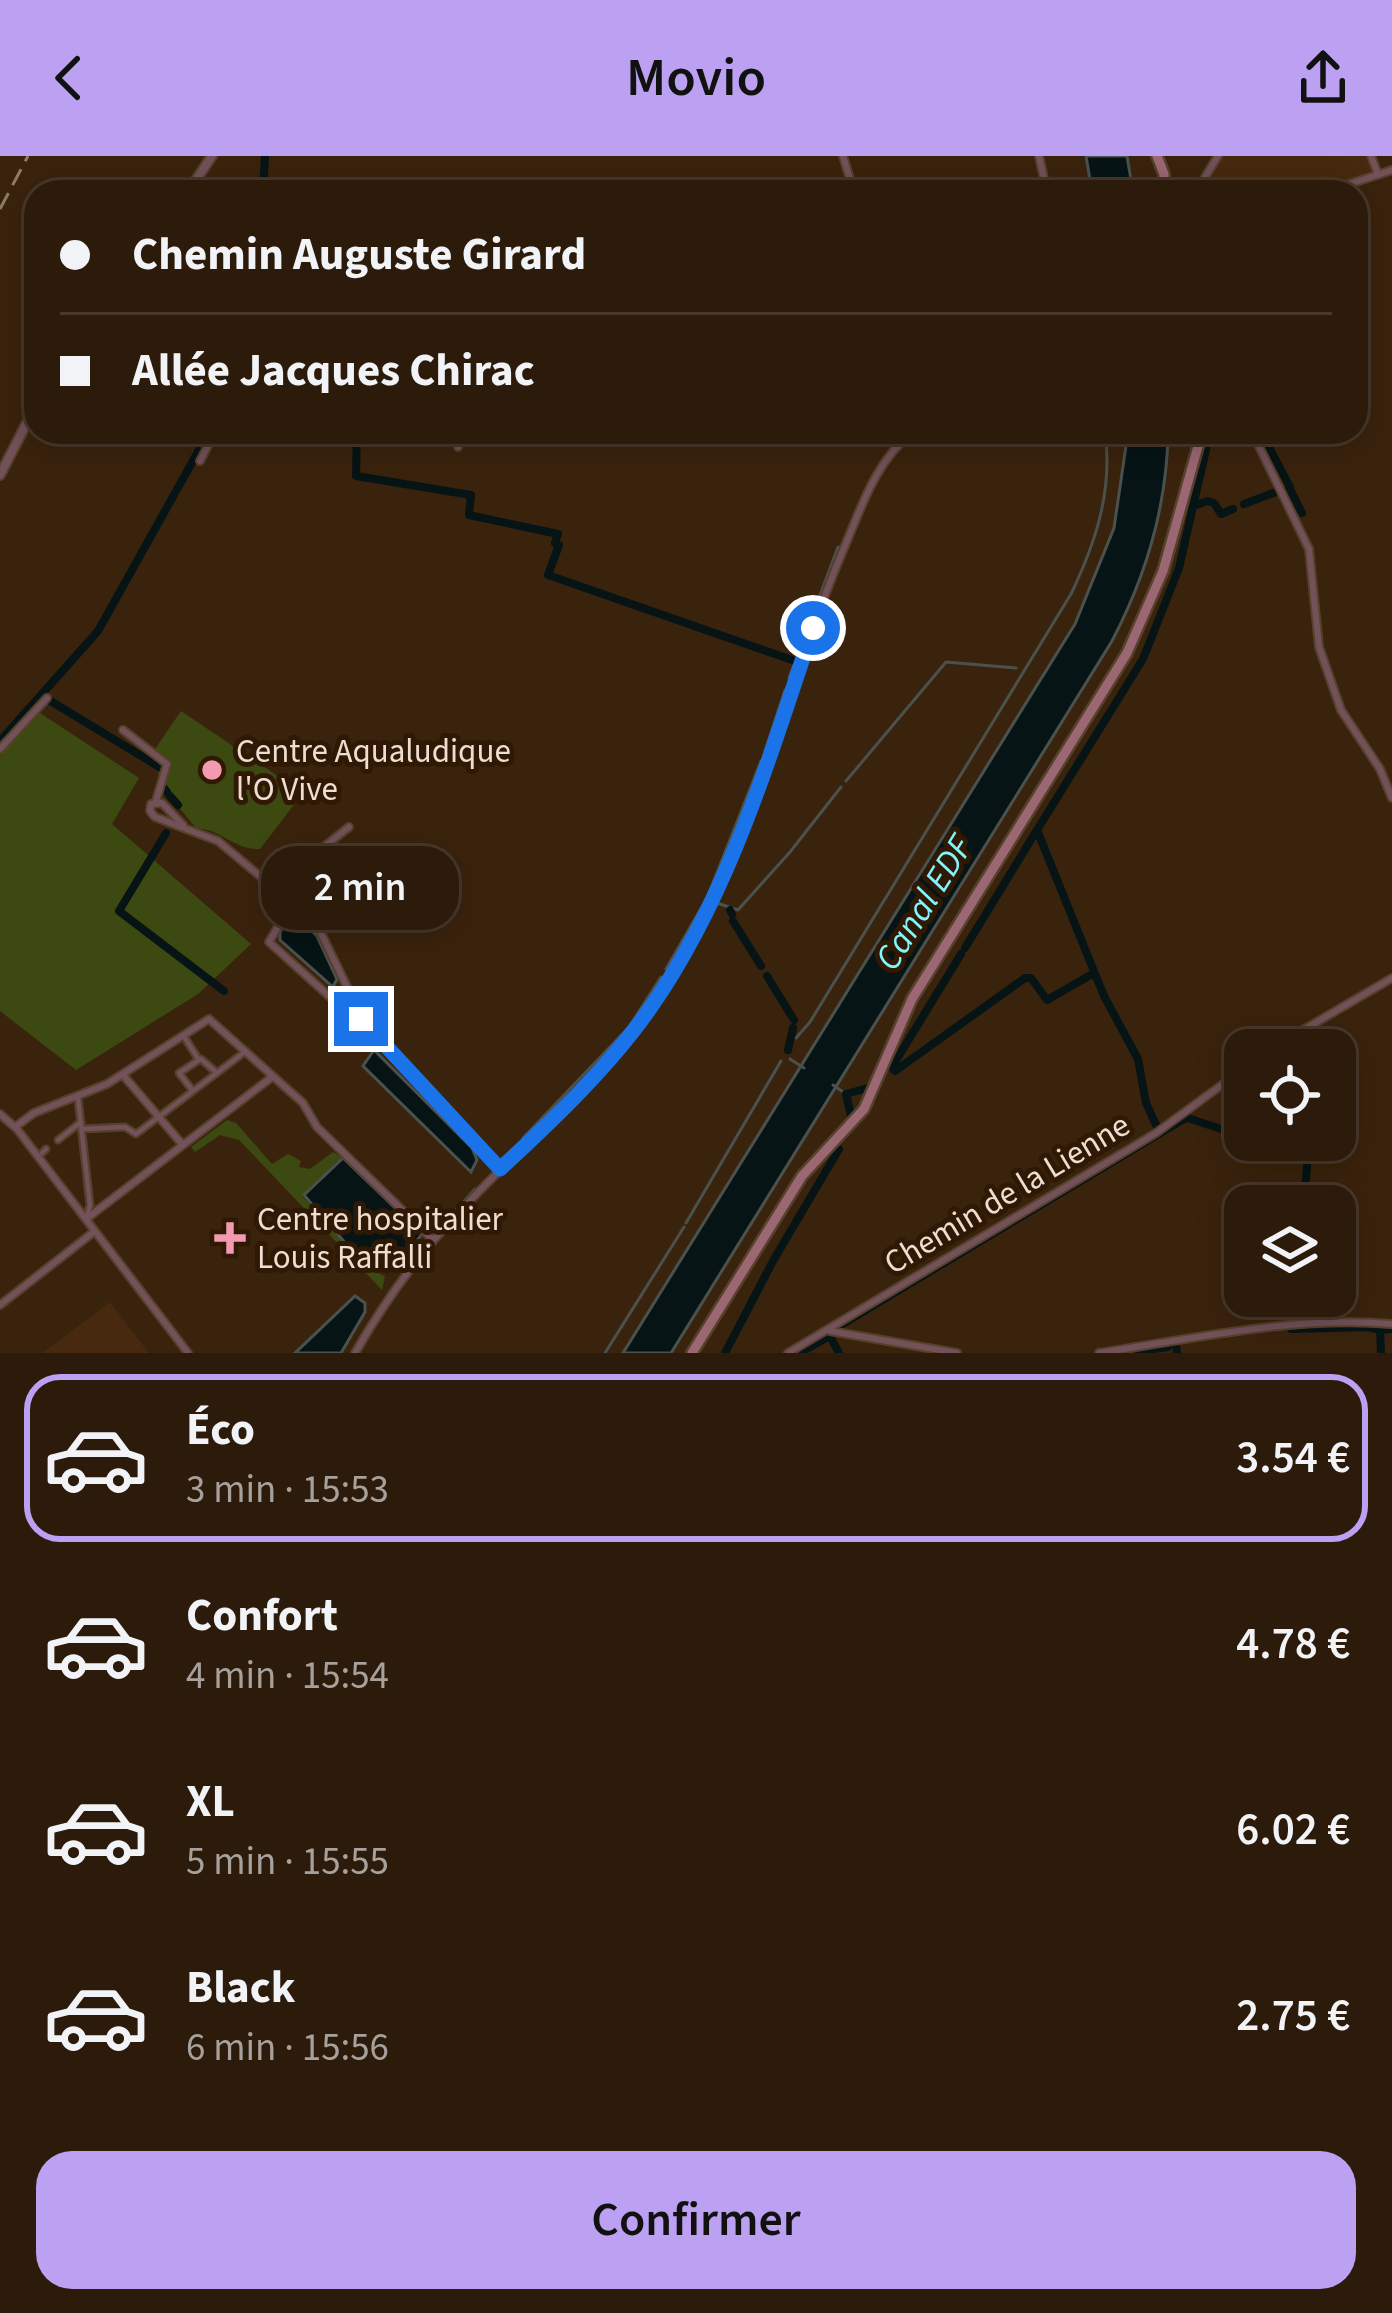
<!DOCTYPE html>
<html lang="fr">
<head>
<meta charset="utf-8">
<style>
	body { margin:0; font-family:"Source Sans 3",sans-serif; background:#342313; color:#f1f3f6; height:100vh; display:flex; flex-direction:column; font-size:45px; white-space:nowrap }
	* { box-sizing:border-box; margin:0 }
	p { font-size:39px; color:#a6a19c }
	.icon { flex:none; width:66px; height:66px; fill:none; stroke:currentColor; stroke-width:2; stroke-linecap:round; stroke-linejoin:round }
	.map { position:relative; height:1197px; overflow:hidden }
	.details { display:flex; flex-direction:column; background:#2c1a0a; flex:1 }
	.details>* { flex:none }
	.top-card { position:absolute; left:24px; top:24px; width:1344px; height:264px; border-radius:36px; box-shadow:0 6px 30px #0003,0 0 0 3px #48382b; display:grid; align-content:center; height:264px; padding:0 36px; background:#2c1a0a }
	.fabs { position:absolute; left:1224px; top:873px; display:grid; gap:24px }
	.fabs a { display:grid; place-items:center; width:132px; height:132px; border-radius:24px; background:#2c1a0a; box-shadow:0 6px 30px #0003,0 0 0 3px #48382b; font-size:60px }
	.end { position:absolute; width:54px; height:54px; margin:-27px; border:15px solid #1a73e8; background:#fff; box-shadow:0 0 0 6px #fff }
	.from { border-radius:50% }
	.bubble { position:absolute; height:84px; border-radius:36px; background:#2c1a0a; box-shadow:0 6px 30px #0003,0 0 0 3px #48382b; font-size:39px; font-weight:600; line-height:84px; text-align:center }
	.top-card b { display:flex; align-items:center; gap:42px; height:114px; font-size:45px }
	.top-card b+b { border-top:3px solid #48382b }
	.top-card i { width:30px; height:30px; background:#f1f3f6 }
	ul { padding:21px 0 0; list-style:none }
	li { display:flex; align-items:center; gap:36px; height:168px; margin:0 24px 18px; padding:0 12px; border:6px solid transparent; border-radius:36px }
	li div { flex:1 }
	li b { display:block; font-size:45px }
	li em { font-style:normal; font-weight:600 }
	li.selected { border-color:#bca0f2 }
	li>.icon { width:108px; height:108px; stroke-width:1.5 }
	.primary-button { display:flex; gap:24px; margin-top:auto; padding:24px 36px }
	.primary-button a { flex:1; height:138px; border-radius:36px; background:#bca0f2; color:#111; font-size:48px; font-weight:600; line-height:138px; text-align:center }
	header { display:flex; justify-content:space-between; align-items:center; height:156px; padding:0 36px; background:#bca0f2; color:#111; font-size:54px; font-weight:600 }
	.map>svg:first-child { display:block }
	.built { fill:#46290e }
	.green { fill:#3c4a12 }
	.water { fill:#061415; stroke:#4b514d; stroke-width:3 }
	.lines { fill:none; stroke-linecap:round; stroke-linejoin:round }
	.stream { stroke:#4b514d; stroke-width:3 }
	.canal { stroke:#061415; stroke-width:8 }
	.pedestrian-casing { stroke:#57412c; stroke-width:9 }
	.minor-casing { stroke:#57412c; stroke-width:10 }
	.tertiary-casing { stroke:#57412c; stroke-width:12 }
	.secondary-casing { stroke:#57412c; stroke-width:14 }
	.pedestrian { stroke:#725159; stroke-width:4.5 }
	.minor { stroke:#725159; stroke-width:6 }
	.tertiary { stroke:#725159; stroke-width:8 }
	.secondary { stroke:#9b6773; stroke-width:9 }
	.rail { stroke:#8e7b69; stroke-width:3; stroke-dasharray:18 9; stroke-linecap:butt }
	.route { stroke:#1a73e8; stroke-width:15 }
	.poi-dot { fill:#f19ab0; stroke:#301904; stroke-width:4.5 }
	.labels { text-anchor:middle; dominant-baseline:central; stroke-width:10; stroke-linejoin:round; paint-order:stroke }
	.poi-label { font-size:33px; fill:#edded1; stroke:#301904; text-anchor:start }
	.street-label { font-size:33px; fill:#edded1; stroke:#301904 }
	.water-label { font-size:36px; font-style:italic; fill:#82f5fc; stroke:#301904 }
</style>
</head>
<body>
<header><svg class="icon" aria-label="back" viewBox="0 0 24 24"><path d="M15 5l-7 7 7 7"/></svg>Movio<svg class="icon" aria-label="share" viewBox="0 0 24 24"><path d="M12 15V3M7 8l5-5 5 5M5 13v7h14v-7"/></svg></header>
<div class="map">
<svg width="1392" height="1197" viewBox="0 0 1392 1197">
	<rect width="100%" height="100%" fill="#3a230d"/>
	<path class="built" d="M1222,0H1373L1381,21L1341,36H1201Z
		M110,1146L149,1197H42Z"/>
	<path class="green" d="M181,555L303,637L260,693C234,694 221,673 196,672L162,631L153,596Z
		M40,557L139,622L112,668L251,788L198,838L76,914L0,855V599Z
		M227,964L236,967L272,1008L288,998L301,1005L299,1011L310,1013L333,996L342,1001L302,1040L360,1105L375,1090L399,1108L388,1114L379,1106L377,1098L366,1112L385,1120L382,1134L239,984L220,979L195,996L191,991Z"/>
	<path class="water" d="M1086,0H1127L1133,36H1092Z
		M1128,276H1168C1167,350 1146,420 1112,485L671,1197H623L1075,468L1114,372Z
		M299,761L317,780L337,823L333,831L280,784V776L289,763Z
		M374,894L472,992L477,1004L471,1016L363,910Z
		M343,1002L422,1078L400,1107L375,1089L360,1104L304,1039Z
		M355,1140L365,1147V1156L341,1197H295Z"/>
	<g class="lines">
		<path class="stream" d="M789,522L838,391
			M765,595L785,534
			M846,625L946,506L1016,512
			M717,747L738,754L790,696L841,631
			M666,813L707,742L761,605
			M796,882L810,866L1071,438C1096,386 1113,334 1105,276
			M790,903L804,912
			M833,929L846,938
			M523,982L629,871L661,821
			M686,1067L781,905
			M433,1080L475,1033
			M605,1197L684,1071"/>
		<path class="canal" d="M263,36L265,0
			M357,276L356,320L471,339L469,359L558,378L555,387
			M1261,276L1290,331
			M1289,331L1302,357
			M1244,348L1276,336
			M1194,350L1207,345L1214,347L1221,358L1233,353
			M559,389L548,419L795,505
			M49,544L161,612
			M0,585L98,475L209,276
			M164,632L167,636
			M170,640L178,649
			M1037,674L1143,503L1179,412L1210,276
			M166,677L119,755L224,835
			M730,754L732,758
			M733,765L761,810
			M965,792L1037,674L1104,840L1138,903L1146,947L1157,971
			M767,820L794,864
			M788,894L793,872
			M892,911L895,915L1025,822H1031L1047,844L1094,817
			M892,911L961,798
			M851,960L846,938L868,932
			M1259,984L1308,996L1304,1050
			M1292,1165L1294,1140
			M836,1172L1182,964L1188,962L1245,981
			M1291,1173L1368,1171L1380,1174L1381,1197
			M1380,1174L1392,1173
			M1176,1190L1177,1197
			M803,1195L830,1180L839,1197
			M1139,1195L1168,1191
			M725,1197L773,1105L839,993"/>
		<g class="pedestrian-casing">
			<path id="pedestrian" d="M183,879L199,904L179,917L193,935
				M201,903L217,917
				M78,942L90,1049L86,1063
				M82,973L125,971L136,978L246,895
				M58,984L81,966
				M42,997L46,993"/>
		</g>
		<g class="minor-casing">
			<path id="minor" d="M843,0L854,36
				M1039,0L1047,36
				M1371,0L1378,18
				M1196,36L1218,0
				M1325,36L1392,14
				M1252,276L1309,393L1319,491L1341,554L1380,613L1392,642
				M458,291L460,276
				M200,305L215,276
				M123,574L167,608L156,645
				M0,593L47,542
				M183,669L162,647L151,648L150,655L155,661L218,685L304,757
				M349,671L325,690L269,786L371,878L500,1013
				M304,756L320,775L366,870
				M1269,894L1392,822
				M123,919L182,988
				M0,958L17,973L188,1197
				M15,971L34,957L107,928L209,863L303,947L317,971L433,1084
				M86,1063L272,921
				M0,1149L95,1075
				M830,1175L957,1197
				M355,1197C378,1157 403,1120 433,1085C498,1009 578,946 640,867C667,831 690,790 710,750C766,635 794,509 844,392C862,350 876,304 913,276
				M788,1197L1156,977L1245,912
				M1099,1197C1196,1182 1293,1160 1392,1168"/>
		</g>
		<g class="tertiary-casing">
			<path id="tertiary" d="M188,36L212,0
				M0,319L36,249"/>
		</g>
		<g class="secondary-casing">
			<path id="secondary" d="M1157,0L1164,18V36
				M692,1197L802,1020L864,953L912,843L1127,497L1163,415L1202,276"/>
		</g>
		<use href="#pedestrian" class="pedestrian"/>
		<use href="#minor" class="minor"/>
		<use href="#tertiary" class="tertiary"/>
		<use href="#secondary" class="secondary"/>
		<path class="rail" d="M0,53L28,0"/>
	</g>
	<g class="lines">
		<path class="route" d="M361,863L500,1013C553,964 610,910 651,851C730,737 769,602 813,472"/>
	</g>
	<g class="poi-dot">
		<circle cx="212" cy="614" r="12"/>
		<path d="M224 1064h12v12h12v12h-12v12h-12v-12h-12v-12h12z"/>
	</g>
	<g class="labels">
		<g class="poi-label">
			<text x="236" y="595">Centre Aqualudique<tspan x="236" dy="38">l'O Vive</tspan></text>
			<text x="257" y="1063">Centre hospitalier<tspan x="257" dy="38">Louis Raffalli</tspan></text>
		</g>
		<g class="street-label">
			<text transform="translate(1007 1038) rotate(-31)">Chemin de la Lienne</text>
		</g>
		<g class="water-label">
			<text transform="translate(924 747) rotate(-58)">Canal EDF</text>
		</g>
	</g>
</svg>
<div class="fabs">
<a><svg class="icon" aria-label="locate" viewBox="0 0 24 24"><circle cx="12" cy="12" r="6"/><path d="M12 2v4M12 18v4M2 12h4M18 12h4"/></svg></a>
<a><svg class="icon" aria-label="layers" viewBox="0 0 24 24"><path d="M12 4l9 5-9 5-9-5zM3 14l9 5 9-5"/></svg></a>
</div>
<i class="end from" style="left:813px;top:472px"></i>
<i class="end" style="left:361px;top:863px"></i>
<div class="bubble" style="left:261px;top:690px;width:198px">2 min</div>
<div class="top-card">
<b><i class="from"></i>Chemin Auguste Girard</b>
<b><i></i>Allée Jacques Chirac</b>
</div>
</div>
<section class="details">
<ul>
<li class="selected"><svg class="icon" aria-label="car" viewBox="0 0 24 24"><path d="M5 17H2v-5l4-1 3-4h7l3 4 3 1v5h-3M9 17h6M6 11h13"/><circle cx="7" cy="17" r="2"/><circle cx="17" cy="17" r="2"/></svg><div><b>Éco</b><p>3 min · 15:53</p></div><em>3.54 €</em></li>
<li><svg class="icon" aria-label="car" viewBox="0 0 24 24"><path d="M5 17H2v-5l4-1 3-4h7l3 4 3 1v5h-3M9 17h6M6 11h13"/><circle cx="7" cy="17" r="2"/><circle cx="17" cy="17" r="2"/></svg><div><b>Confort</b><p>4 min · 15:54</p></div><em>4.78 €</em></li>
<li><svg class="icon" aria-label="car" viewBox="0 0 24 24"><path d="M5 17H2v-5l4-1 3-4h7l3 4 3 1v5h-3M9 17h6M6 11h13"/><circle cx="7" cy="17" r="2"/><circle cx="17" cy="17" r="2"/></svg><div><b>XL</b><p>5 min · 15:55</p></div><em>6.02 €</em></li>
<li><svg class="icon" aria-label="car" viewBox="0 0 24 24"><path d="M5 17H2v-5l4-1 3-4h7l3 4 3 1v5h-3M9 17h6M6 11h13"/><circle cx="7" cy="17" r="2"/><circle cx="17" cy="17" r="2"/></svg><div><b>Black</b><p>6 min · 15:56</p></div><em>2.75 €</em></li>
</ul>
<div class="primary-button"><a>Confirmer</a></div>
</section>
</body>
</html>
